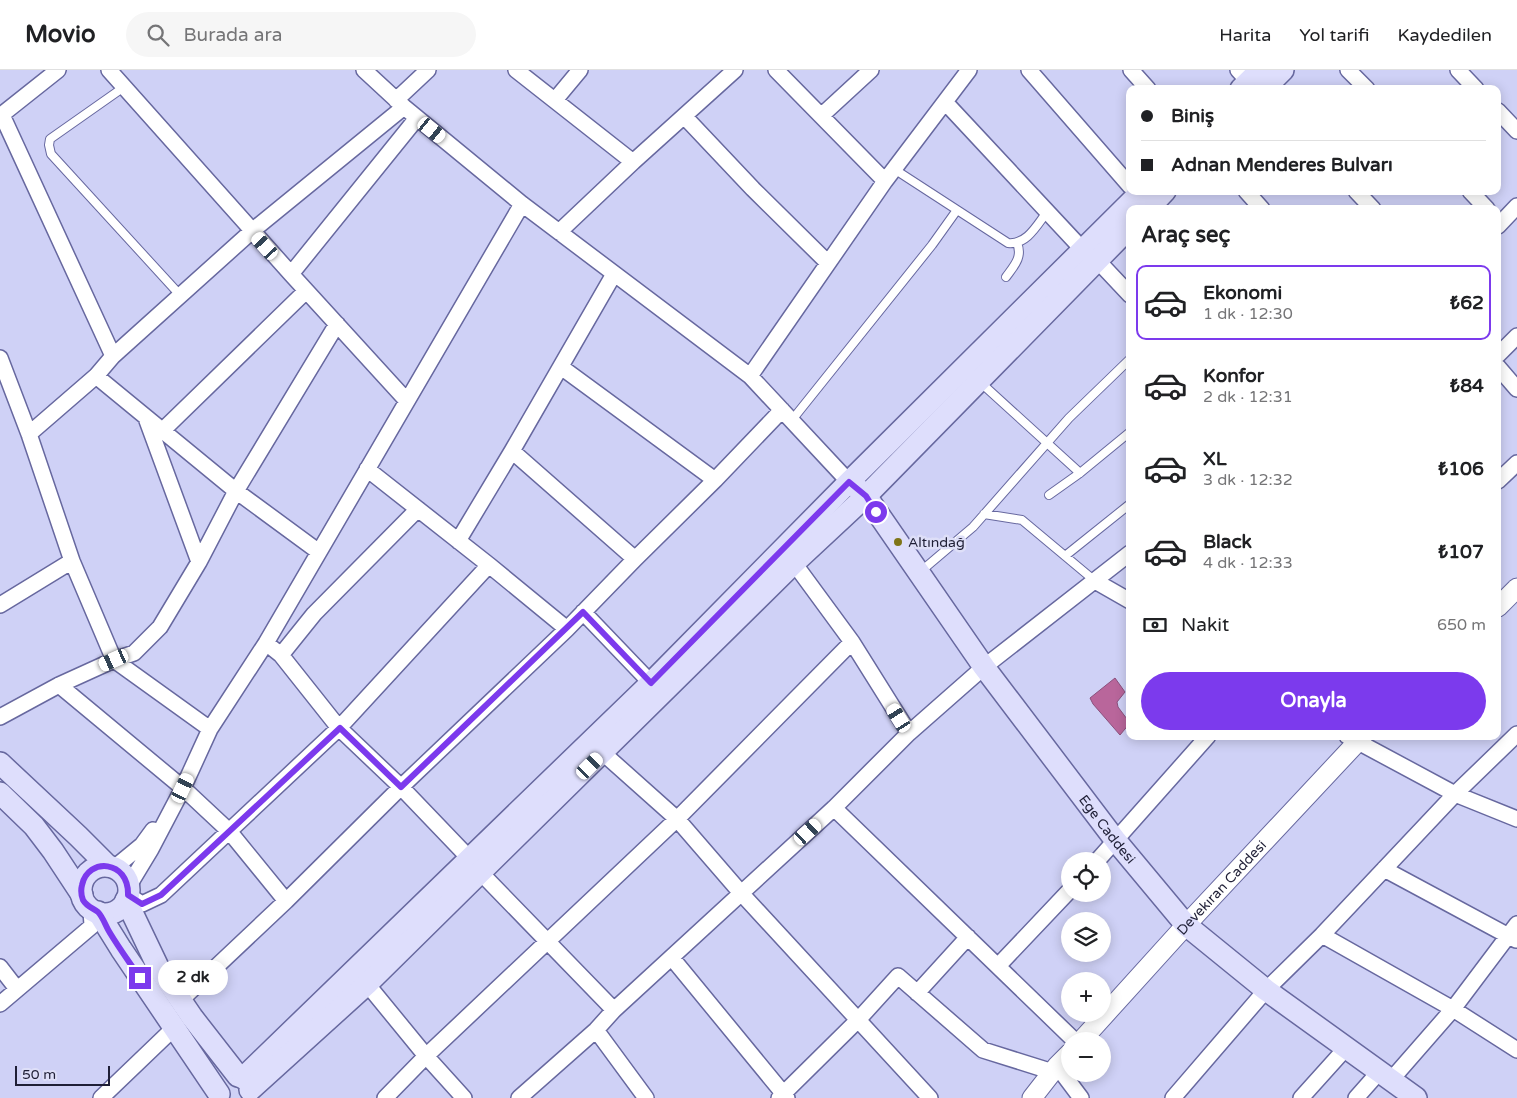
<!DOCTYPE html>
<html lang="tr">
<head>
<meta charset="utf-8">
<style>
	body { margin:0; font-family:"Varela Round",sans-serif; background:#f6f6f6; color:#202124; height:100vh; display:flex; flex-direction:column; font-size:19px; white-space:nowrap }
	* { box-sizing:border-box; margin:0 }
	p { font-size:16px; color:#757577 }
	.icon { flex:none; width:28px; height:28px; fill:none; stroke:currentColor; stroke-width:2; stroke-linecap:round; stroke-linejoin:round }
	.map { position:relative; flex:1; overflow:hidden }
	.side { position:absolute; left:1126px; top:135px; width:375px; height:535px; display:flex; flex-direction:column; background:#fff; border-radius:10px; box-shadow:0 2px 12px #0003 }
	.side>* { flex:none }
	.hud { position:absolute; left:1126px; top:15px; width:375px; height:110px; border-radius:10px; box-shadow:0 2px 12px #0003; display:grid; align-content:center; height:110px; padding:0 15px; background:#fff }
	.buttons { position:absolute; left:1061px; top:782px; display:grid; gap:10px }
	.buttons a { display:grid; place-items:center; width:50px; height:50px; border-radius:50%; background:#fff; box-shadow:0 2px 12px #0003; font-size:25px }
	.scale { position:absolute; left:15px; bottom:12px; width:95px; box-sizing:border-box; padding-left:5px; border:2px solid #1f1f36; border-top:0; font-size:14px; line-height:18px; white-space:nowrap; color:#1f1f36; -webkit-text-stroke:4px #dedff8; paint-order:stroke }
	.end { position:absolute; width:22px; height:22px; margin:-11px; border:6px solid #7c3aed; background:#fff; box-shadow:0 0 0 2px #fff }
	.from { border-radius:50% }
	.bubble { position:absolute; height:35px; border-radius:18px; background:#fff; box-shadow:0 2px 12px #0003; font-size:16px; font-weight:700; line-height:35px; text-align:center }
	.car { position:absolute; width:15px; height:30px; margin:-15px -8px; border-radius:6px; box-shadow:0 0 4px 1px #0007; background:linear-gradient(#fff 24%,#345 0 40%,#fff 0 76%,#345 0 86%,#fff 0) }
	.hud b { display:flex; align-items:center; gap:18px; height:48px; font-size:19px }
	.hud b+b { border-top:1px solid #e0e0e0 }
	.hud i { width:12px; height:12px; background:#202124 }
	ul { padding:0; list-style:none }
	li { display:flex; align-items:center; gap:15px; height:75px; margin:0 10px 8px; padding:0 5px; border:2px solid transparent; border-radius:10px }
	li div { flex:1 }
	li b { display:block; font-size:19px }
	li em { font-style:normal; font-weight:700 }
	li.current { border-color:#7c3aed }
	li>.icon { width:45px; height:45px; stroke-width:1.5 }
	h2 { padding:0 15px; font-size:22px; line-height:60px }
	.pay { display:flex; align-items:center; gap:12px; height:55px; padding:0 15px; font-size:19px }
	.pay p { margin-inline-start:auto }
	.action { display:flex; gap:10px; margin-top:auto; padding:10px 15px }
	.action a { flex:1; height:58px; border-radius:30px; background:#7c3aed; color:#fff; font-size:20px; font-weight:700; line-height:58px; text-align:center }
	header { display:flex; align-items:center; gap:30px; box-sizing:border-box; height:70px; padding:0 25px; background:#fff; border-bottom:1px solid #e0e0e0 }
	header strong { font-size:24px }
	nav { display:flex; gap:28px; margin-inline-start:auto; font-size:18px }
	.search { width:350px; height:45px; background:#f6f6f6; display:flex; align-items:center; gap:12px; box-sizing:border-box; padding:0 18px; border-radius:28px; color:#757577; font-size:19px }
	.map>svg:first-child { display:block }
	.water { fill:#b9669b; stroke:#8b517d }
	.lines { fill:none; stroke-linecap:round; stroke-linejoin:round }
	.service-casing { stroke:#67689f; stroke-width:10 }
	.minor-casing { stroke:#67689f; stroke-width:18 }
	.tertiary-casing { stroke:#67689f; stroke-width:21 }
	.secondary-casing { stroke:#67689f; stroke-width:24 }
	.service { stroke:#fff; stroke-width:8 }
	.minor { stroke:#fff; stroke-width:15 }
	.tertiary { stroke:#fff; stroke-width:19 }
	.secondary { stroke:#dedefc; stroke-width:21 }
	.route { stroke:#7c3aed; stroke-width:6 }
	.poi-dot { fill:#7f7518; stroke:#dedff8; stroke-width:2 }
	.labels { text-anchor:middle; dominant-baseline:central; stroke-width:5; stroke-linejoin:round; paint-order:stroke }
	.poi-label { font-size:14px; fill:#1f1f36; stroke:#dedff8; text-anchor:start }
	.street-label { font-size:14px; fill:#1f1f36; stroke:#dedff8 }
</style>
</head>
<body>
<header>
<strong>Movio</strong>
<div class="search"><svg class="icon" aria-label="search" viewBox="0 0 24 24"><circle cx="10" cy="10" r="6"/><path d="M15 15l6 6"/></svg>Burada ara</div>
<nav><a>Harita</a><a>Yol tarifi</a><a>Kaydedilen</a></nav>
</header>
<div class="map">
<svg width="1517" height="1028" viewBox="0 0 1517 1028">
	<rect width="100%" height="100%" fill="#cfd1f6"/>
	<path class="water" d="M1115,608L1125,622L1117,632L1118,637L1130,653L1120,665L1093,634L1090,628Z"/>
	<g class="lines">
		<g class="service-casing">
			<path id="service" d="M124,17L50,69L49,75L51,84L180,225
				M894,99L1008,173C1027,175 1037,155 1047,142
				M1006,207C1014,196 1023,187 1017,173
				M980,312L1080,403
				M792,350L932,175L957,140
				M1049,425L1080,403L1130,362
				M984,444L1022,450L1095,511
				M1065,486L1130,434
				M920,502L973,457L1069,348L1130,289"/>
		</g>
		<g class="minor-casing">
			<path id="minor" d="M109,0L291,204L407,331
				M364,0L404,37L522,134L750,306L849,412
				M516,0L633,92
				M776,0L885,111
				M1029,0L1130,116
				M1131,0L1148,19
				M1238,0L1248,11
				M1348,0L1367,19
				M1458,0L1476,19
				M396,30L428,0
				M555,30L580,0
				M945,32L1083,180
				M1498,41L1517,61
				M2,45L113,286
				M0,46L58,0
				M684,46L753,119L828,193
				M821,46L871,0
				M1246,121L1262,139
				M1356,121L1373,139
				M1470,121L1487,139
				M1498,156L1517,136
				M559,162L633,92L735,0
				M1097,190L1130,225
				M291,204L417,48
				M1498,285L1517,266
				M0,288L29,364L72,491L114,590L210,659
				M561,297L715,410
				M1498,297L1517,319
				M96,306L236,421L319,482
				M750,306L885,111L969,0
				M146,348L199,492
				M162,361L306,221
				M29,364L96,306L113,286L252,161L404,37
				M512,381L635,489
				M367,399L489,495L567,559
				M1498,411L1517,393
				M458,471L512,381L614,204
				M794,493L852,572L909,663
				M1095,511L1130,531
				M0,535L72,491
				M583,542L651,613
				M266,573L281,585L339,658L401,717L470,789
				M281,585L314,544L418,439
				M59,615L183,718L229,761L286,831
				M0,647L59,615L114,590L134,583L160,557L199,492L236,421L337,254
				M1347,666L1455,724L1517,749
				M603,683L677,749L741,823L930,1028
				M834,738L1075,971
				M1097,791L1208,666
				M114,798L142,775L153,760
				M1384,799L1516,870
				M481,803L614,940
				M128,817L151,779L183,718L210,659L266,573L522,134
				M128,825L142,834L161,825L339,658L489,495
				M1322,865L1453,939L1517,980
				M672,888L787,1028
				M998,896L1070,820
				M0,897L17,919
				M367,914L426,986L464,1028
				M917,923L968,867
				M181,930L286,831L401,717L567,559L635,489L715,410L782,340
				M0,934L92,856L91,839
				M596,960L646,1028
				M1057,996L1081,1028
				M1391,1010L1453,939L1517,854
				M101,1028L174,958
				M385,1028L426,986L677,749L852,572
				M519,1028L596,960L614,940L834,738L909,663L984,597L1130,483
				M779,1028L858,950L898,906L983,980L1053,1002
				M1173,1028L1266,920L1322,865L1455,724L1517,664
				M1301,1028L1346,978
				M1356,1028L1379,1002"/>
		</g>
		<g class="tertiary-casing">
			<g id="tertiary">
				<path d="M1498,537L1517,518"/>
				<path id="s1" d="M1081,971L1186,855L1363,666"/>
				<path d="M1032,1028L1057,996L1070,983"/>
			</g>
		</g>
		<g class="secondary-casing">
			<g id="secondary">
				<path d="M1241,19L1260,0"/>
				<path d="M1264,19L1283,0"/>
				<path d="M1148,139L1165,121"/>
				<path id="s2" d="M856,417L866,426L984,597L1116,771L1186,855L1266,920L1416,1028"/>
				<path d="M0,693L78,766L108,796"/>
				<path d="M0,723L34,756L53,781L82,825"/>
				<circle cx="105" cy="820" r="24"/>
				<path d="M126,830L158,897L192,947L238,1006"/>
				<path d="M98,842L121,879L219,1024"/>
				<path d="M243,1008L651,613L849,412L1142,121"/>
				<path d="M250,1020L367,914L794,493L866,426L1130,157"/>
			</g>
		</g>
		<use href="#service" class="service"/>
		<use href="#minor" class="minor"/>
		<use href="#tertiary" class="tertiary"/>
		<use href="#secondary" class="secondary"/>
	</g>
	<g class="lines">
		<path class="route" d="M140,908C130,893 119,878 110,863C106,857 103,847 98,842C93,838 87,837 83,830C81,825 81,819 82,815C88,787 129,790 128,825L142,834L161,825L340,658L401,717L583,542L651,613L849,412L866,426L876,442"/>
	</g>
	<circle class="poi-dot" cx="898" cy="472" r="5"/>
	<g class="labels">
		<g class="poi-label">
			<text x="908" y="472">Altındağ</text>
		</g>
		<g class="street-label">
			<text stroke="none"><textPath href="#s2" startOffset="425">Ege Caddesi</textPath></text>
			<text stroke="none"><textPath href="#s1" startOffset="208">Devekıran Caddesi</textPath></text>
		</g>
	</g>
</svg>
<div class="buttons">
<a><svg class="icon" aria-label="locate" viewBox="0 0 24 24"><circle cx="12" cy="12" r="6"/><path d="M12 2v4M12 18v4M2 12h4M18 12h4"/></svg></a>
<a><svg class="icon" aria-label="layers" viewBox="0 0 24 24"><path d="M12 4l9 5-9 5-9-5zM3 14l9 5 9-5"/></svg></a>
<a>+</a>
<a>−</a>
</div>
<div class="scale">50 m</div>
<i class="end from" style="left:876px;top:442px"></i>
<i class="end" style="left:140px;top:908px"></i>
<div class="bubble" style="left:158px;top:890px;width:70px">2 dk</div>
<i class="car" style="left:432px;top:60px;rotate:129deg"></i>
<i class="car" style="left:265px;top:176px;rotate:318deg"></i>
<i class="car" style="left:114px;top:590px;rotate:246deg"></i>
<i class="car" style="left:899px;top:648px;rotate:328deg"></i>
<i class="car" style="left:590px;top:696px;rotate:45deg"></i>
<i class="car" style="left:183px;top:718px;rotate:25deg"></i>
<i class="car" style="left:808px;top:762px;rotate:48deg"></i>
<div class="hud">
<b><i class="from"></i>Biniş</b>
<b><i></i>Adnan Menderes Bulvarı</b>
</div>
<section class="side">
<h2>Araç seç</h2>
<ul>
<li class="current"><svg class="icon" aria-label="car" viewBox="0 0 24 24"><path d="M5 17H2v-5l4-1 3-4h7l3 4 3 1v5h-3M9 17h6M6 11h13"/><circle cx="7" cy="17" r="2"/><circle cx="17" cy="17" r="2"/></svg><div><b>Ekonomi</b><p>1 dk · 12:30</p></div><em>₺62</em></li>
<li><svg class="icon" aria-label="car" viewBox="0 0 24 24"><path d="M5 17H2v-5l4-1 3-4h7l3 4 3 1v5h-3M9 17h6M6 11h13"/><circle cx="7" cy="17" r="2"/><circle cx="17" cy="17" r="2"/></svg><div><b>Konfor</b><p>2 dk · 12:31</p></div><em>₺84</em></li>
<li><svg class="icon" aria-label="car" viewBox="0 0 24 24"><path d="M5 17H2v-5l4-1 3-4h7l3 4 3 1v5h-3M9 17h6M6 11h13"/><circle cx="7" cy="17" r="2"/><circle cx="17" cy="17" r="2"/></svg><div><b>XL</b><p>3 dk · 12:32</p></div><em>₺106</em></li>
<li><svg class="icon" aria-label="car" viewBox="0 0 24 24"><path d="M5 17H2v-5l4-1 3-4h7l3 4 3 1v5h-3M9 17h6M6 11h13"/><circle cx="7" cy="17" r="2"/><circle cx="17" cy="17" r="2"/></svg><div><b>Black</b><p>4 dk · 12:33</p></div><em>₺107</em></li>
</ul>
<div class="pay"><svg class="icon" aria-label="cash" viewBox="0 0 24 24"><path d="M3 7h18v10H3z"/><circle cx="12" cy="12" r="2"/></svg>Nakit<p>650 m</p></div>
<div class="action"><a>Onayla</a></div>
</section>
</div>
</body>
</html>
